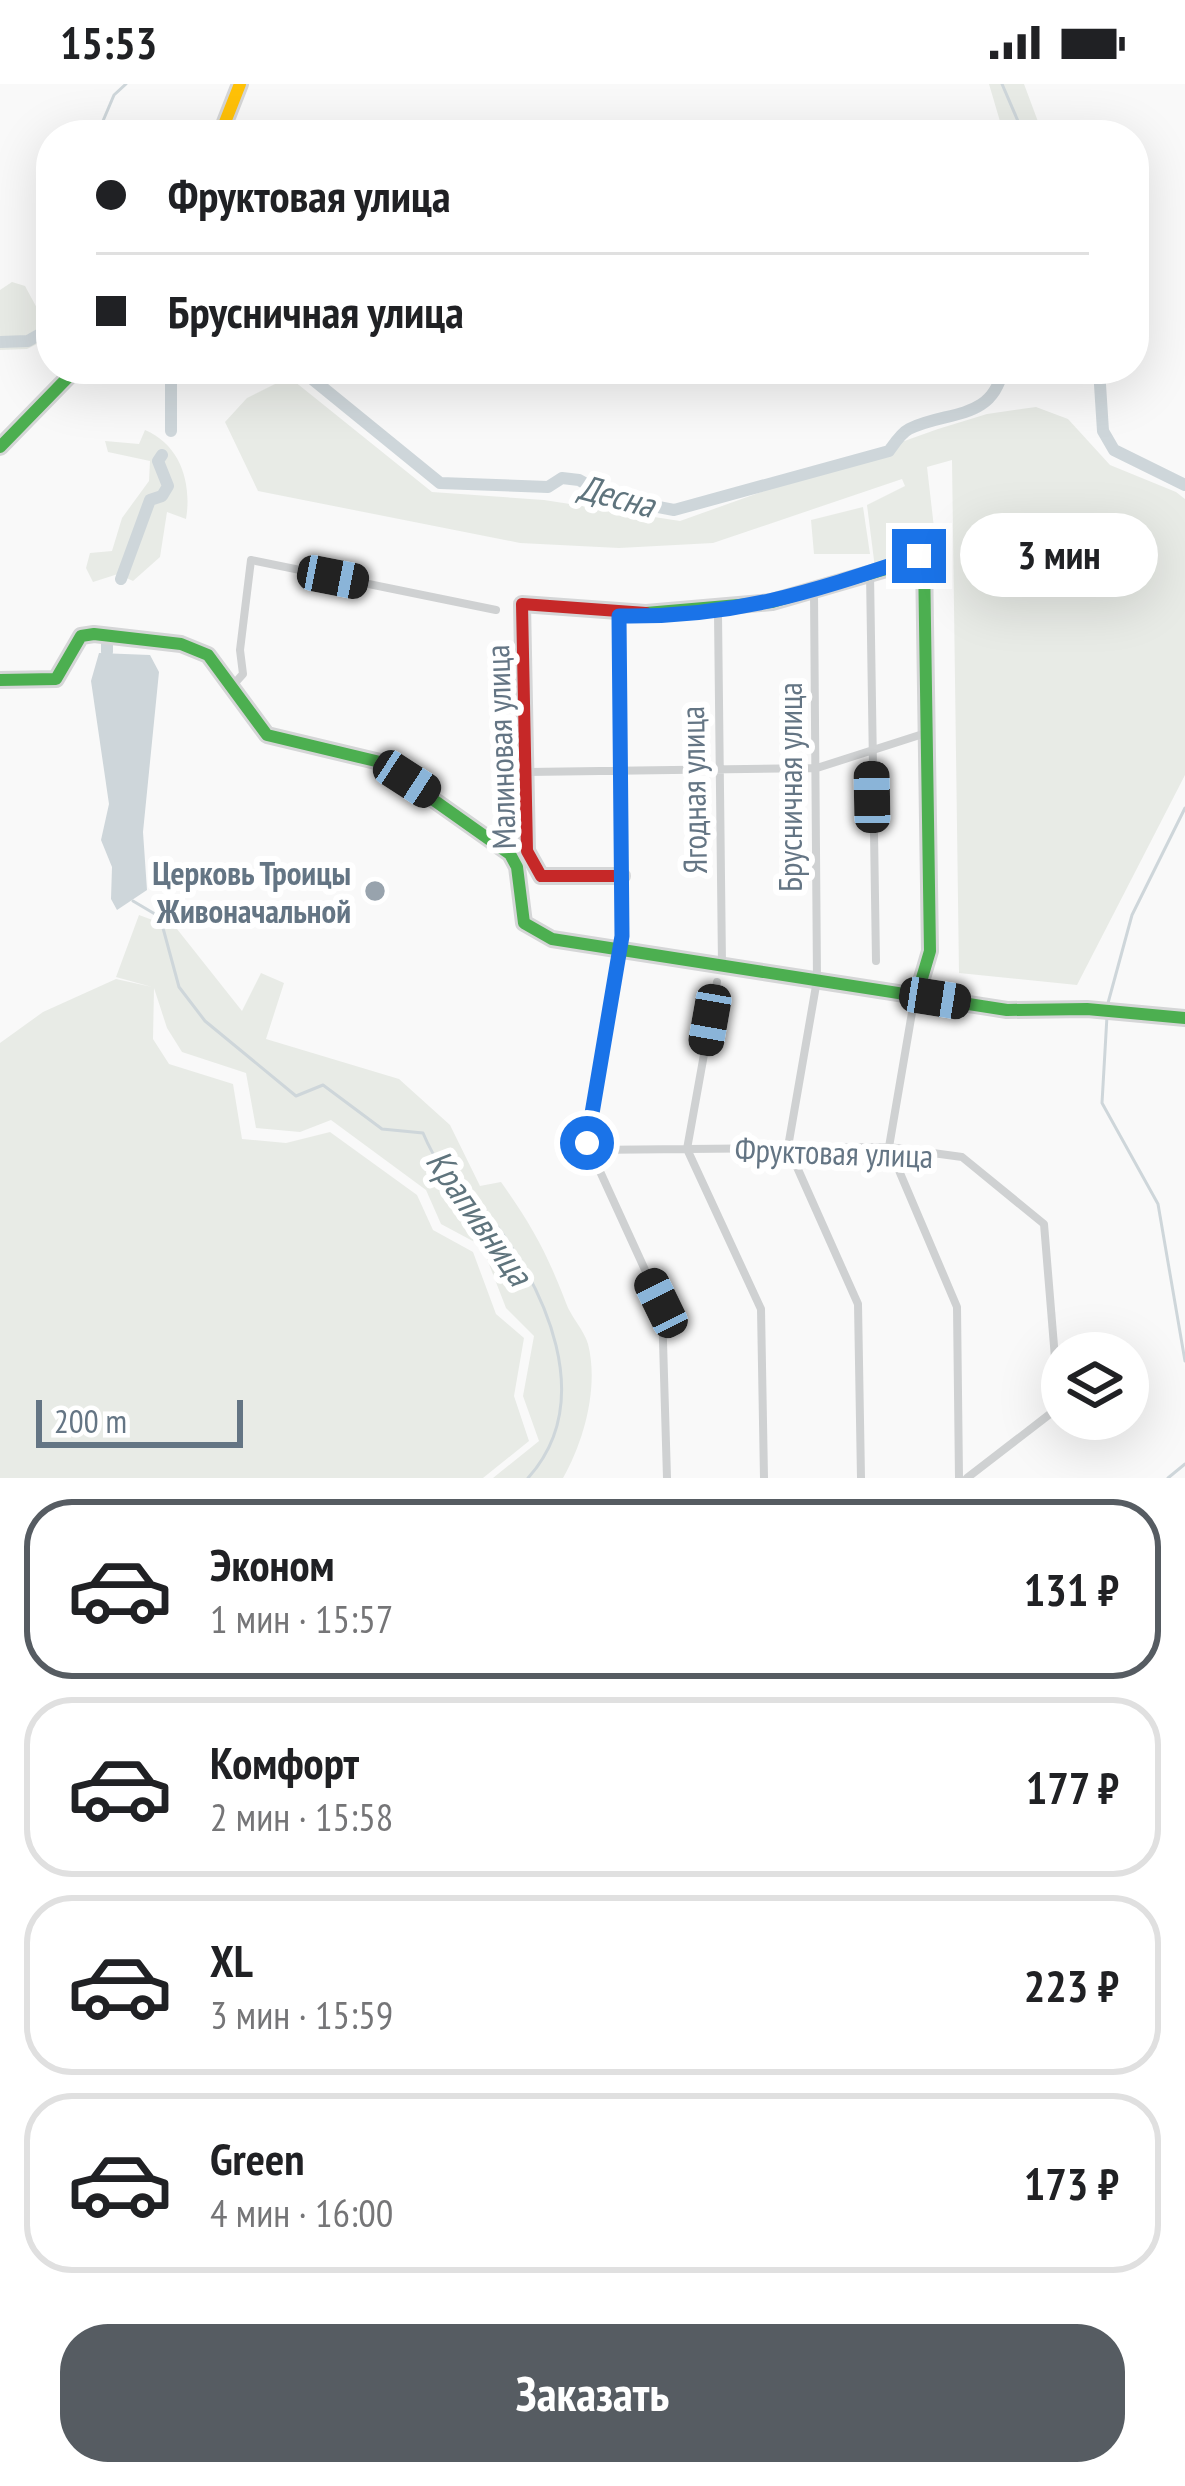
<!DOCTYPE html>
<html lang="ru">
<head>
<meta charset="utf-8">
<style>
	body { margin:0; font-family:"PT Sans Narrow",sans-serif; background:#f2f2f2; color:#202124; height:100vh; display:flex; flex-direction:column; font-size:45px; white-space:nowrap }
	* { box-sizing:border-box; margin:0 }
	p { font-size:39px; color:#757577 }
	.icon { flex:none; width:66px; height:66px; fill:none; stroke:currentColor; stroke-width:2; stroke-linecap:round; stroke-linejoin:round }
	.map { position:relative; height:1394px; overflow:hidden }
	.details { display:flex; flex-direction:column; background:#fff; flex:1 }
	.details>* { flex:none }
	.top-card { position:absolute; left:36px; top:36px; width:1113px; height:264px; border-radius:48px; box-shadow:0 12px 48px #0002; display:grid; align-content:center; height:264px; padding:0 60px; background:#fff }
	.buttons { position:absolute; left:1041px; top:1248px; display:grid; gap:24px }
	.buttons a { display:grid; place-items:center; width:108px; height:108px; border-radius:50%; background:#fff; box-shadow:0 12px 48px #0002; font-size:60px }
	.scale { position:absolute; left:36px; bottom:30px; width:207px; box-sizing:border-box; padding-left:12px; border:6px solid #647584; border-top:0; font-size:33px; line-height:42px; white-space:nowrap; color:#647584; -webkit-text-stroke:9px #fff; paint-order:stroke }
	.end { position:absolute; width:54px; height:54px; margin:-27px; border:15px solid #1a73e8; background:#fff; box-shadow:0 0 0 6px #fff }
	.from { border-radius:50% }
	.bubble { position:absolute; height:84px; border-radius:42px; background:#fff; box-shadow:0 12px 48px #0002; font-size:39px; font-weight:700; line-height:84px; text-align:center }
	.car { position:absolute; width:36px; height:72px; margin:-36px -18px; border-radius:15px; box-shadow:0 0 9px 3px #0007; background:linear-gradient(#222 24%,#8ab4d8 0 40%,#222 0 76%,#8ab4d8 0 86%,#222 0) }
	.top-card b { display:flex; align-items:center; gap:42px; height:114px; font-size:45px }
	.top-card b+b { border-top:3px solid #e0e0e0 }
	.top-card i { width:30px; height:30px; background:#202124 }
	ul { padding:21px 0 0; list-style:none }
	li { display:flex; align-items:center; gap:36px; height:180px; margin:0 24px 18px; padding:0 36px; border:6px solid #e0e0e0; border-radius:48px }
	li div { flex:1 }
	li b { display:block; font-size:45px }
	li em { font-style:normal; font-weight:700 }
	li.active { border-color:#565c62 }
	li>.icon { width:108px; height:108px; stroke-width:1.5 }
	.primary-button { display:flex; gap:24px; margin-top:auto; padding:24px 60px }
	.primary-button a { flex:1; height:138px; border-radius:48px; background:#565c62; color:#fff; font-size:48px; font-weight:700; line-height:138px; text-align:center }
	.status { display:flex; justify-content:space-between; align-items:center; height:84px; padding:0 60px; background:#fff; direction:ltr }
	.status svg { height:33px; fill:currentColor }
	.map>svg:first-child { display:block }
	.green { fill:#e8ebe6 }
	.water { fill:#ced6da }
	.lines { fill:none; stroke-linecap:round; stroke-linejoin:round }
	.stream { stroke:#ced6da; stroke-width:3 }
	.river { stroke:#ced6da; stroke-width:12 }
	.fast-casing { stroke:#d5d6d7; stroke-width:18 }
	.slow-casing { stroke:#d5d6d7; stroke-width:18 }
	.jam-casing { stroke:#d5d6d7; stroke-width:18 }
	.street { stroke:#cfd1d2; stroke-width:8 }
	.fast { stroke:#4caf50; stroke-width:12 }
	.slow { stroke:#ffc107; stroke-width:12 }
	.jam { stroke:#c62828; stroke-width:12 }
	.route { stroke:#1a73e8; stroke-width:15 }
	.poi-dot { fill:#98a3ad; stroke:#fff; stroke-width:4.5 }
	.labels { text-anchor:middle; dominant-baseline:central; stroke-width:12; stroke-linejoin:round; paint-order:stroke }
	.street-label { font-size:33px; fill:#647584; stroke:#fff }
	.poi-label { font-size:33px; font-weight:bold; fill:#647584; stroke:#fff; text-anchor:end }
	.water-label { font-size:36px; font-style:italic; fill:#5f747d; stroke:#fff }
</style>
</head>
<body>
<div class="status"><b>15:53</b><svg viewBox="0 0 49 12"><path d="M0 12V9h3v3zM5 12V6h3v6zM10 12V3h3v9zM15 12V0h3v12zM26 1h20v11H26zM47 4h2v5h-2z"/></svg></div>
<div class="map">
<svg width="1185" height="1394" viewBox="0 0 1185 1394">
	<rect width="100%" height="100%" fill="#f9f9f9"/>
	<path class="green" d="M989,0H1024L1043,51H1004Z
		M12,198L25,202L38,226L51,222V253L27,265L0,266V206Z
		M289,293L432,408L544,416L680,437L938,345L987,330L1036,323L1068,335L1110,381L1176,408L1185,415V691L1077,901L959,889L952,376L927,383L936,461L875,484L867,421L905,402L902,395L713,459L619,464L520,459L258,407L225,338L247,314Z
		M145,346C181,361 192,400 186,435L167,428L160,473L133,497L118,490L93,498L86,484L90,469L112,467L122,434L149,397L150,377L108,368L105,357L139,360Z
		M863,423L870,470H814L811,436Z
		M139,831L177,845L242,927L261,889L284,899L266,955L399,995L450,1041L480,1102L501,1098C532,1142 547,1169 566,1219C571,1233 584,1246 588,1260C599,1303 584,1357 563,1394H493L539,1357L523,1312L534,1252L506,1224L482,1162L441,1140L426,1106L331,1036L300,1048L256,1044L246,989L182,968L167,944L154,904L153,955L169,980L233,1000L242,1055L286,1059L330,1048L417,1111L433,1146L473,1168L496,1230L524,1254L514,1312L529,1357L483,1394H0V959L43,928L116,895L152,903L116,893Z"/>
	<path class="water" d="M99,569L150,571L159,588L143,748L147,806L117,826L111,815L112,783L101,756L109,720L91,597Z"/>
	<g class="lines">
		<path class="stream" d="M1002,0L1024,51
			M97,51L114,11L126,0
			M133,817L160,833L179,903L205,937L296,1012L323,1001L382,1045L423,1049C444,1099 462,1097 491,1134C545,1205 598,1316 528,1394
			M1108,919L1132,831L1185,724
			M1107,932L1102,1019L1158,1120L1185,1277
			M1168,1394L1185,1380"/>
		<path class="river" d="M0,258L28,257L51,244
			M300,285L440,399L548,403L562,394L579,396L611,414L674,426L889,367C894,360 901,349 909,345C947,326 992,338 1003,285
			M1099,285L1103,347L1114,366L1185,401
			M171,347V298L176,285
			M121,495L150,416L162,412L168,402L158,377L162,371
			M107,568V559"/>
		<g class="fast-casing">
			<path id="fast" d="M0,363L76,285
				M646,529L772,518L924,474L930,867L917,911
				M0,596L56,595L81,552L94,550L181,560L208,571L267,651L380,678L510,770L517,783L524,839L552,855L1007,926L1087,925L1185,934"/>
		</g>
		<g class="slow-casing">
			<path id="slow" d="M220,51L240,0"/>
		</g>
		<g class="jam-casing">
			<path id="jam" d="M622,792H541L527,767L522,520L646,529"/>
		</g>
		<path class="street" d="M870,489L876,877
			M814,509L817,896L788,1063L858,1220L861,1394
			M718,530L722,881
			M619,532L622,852L587,1059L662,1223L667,1394
			M234,600L243,590L240,566L251,476L496,526
			M527,688L817,684L926,649
			M717,898L687,1065L761,1225L764,1394
			M915,911L889,1063L957,1223L959,1394
			M588,1066L889,1063L962,1073L1044,1140L1059,1323L967,1394"/>
		<use href="#fast" class="fast"/>
		<use href="#slow" class="slow"/>
		<use href="#jam" class="jam"/>
	</g>
	<g class="lines">
		<path class="route" d="M587,1059L622,852L619,532C735,534 811,508 919,472"/>
	</g>
	<circle class="poi-dot" cx="375" cy="807" r="12"/>
	<g class="labels">
		<g class="street-label">
			<text transform="translate(500 663) rotate(-92)">Малиновая улица</text>
			<text transform="translate(789 703) rotate(-90)">Брусничная улица</text>
			<text transform="translate(693 706) rotate(-91)">Ягодная улица</text>
			<text transform="translate(834 1068) rotate(2)">Фруктовая улица</text>
		</g>
		<g class="poi-label">
			<text x="351" y="788">Церковь Троицы<tspan x="351" dy="38">Живоначальной</tspan></text>
		</g>
		<g class="water-label">
			<text transform="translate(617 411) rotate(15)">Десна</text>
			<text transform="translate(480 1133) rotate(55)">Крапивница</text>
		</g>
	</g>
</svg>
<div class="buttons">
<a><svg class="icon" aria-label="layers" viewBox="0 0 24 24"><path d="M12 4l9 5-9 5-9-5zM3 14l9 5 9-5"/></svg></a>
</div>
<div class="scale">200 m</div>
<i class="end from" style="left:587px;top:1059px"></i>
<i class="end" style="left:919px;top:472px"></i>
<div class="bubble" style="left:960px;top:429px;width:198px">3 мин</div>
<i class="car" style="left:333px;top:493px;rotate:101deg"></i>
<i class="car" style="left:407px;top:695px;rotate:123deg"></i>
<i class="car" style="left:872px;top:713px;rotate:359deg"></i>
<i class="car" style="left:935px;top:914px;rotate:99deg"></i>
<i class="car" style="left:710px;top:936px;rotate:190deg"></i>
<i class="car" style="left:661px;top:1219px;rotate:334deg"></i>
<div class="top-card">
<b><i class="from"></i>Фруктовая улица</b>
<b><i></i>Брусничная улица</b>
</div>
</div>
<section class="details">
<ul>
<li class="active"><svg class="icon" aria-label="car" viewBox="0 0 24 24"><path d="M5 17H2v-5l4-1 3-4h7l3 4 3 1v5h-3M9 17h6M6 11h13"/><circle cx="7" cy="17" r="2"/><circle cx="17" cy="17" r="2"/></svg><div><b>Эконом</b><p>1 мин · 15:57</p></div><em>131 ₽</em></li>
<li><svg class="icon" aria-label="car" viewBox="0 0 24 24"><path d="M5 17H2v-5l4-1 3-4h7l3 4 3 1v5h-3M9 17h6M6 11h13"/><circle cx="7" cy="17" r="2"/><circle cx="17" cy="17" r="2"/></svg><div><b>Комфорт</b><p>2 мин · 15:58</p></div><em>177 ₽</em></li>
<li><svg class="icon" aria-label="car" viewBox="0 0 24 24"><path d="M5 17H2v-5l4-1 3-4h7l3 4 3 1v5h-3M9 17h6M6 11h13"/><circle cx="7" cy="17" r="2"/><circle cx="17" cy="17" r="2"/></svg><div><b>XL</b><p>3 мин · 15:59</p></div><em>223 ₽</em></li>
<li><svg class="icon" aria-label="car" viewBox="0 0 24 24"><path d="M5 17H2v-5l4-1 3-4h7l3 4 3 1v5h-3M9 17h6M6 11h13"/><circle cx="7" cy="17" r="2"/><circle cx="17" cy="17" r="2"/></svg><div><b>Green</b><p>4 мин · 16:00</p></div><em>173 ₽</em></li>
</ul>
<div class="primary-button"><a>Заказать</a></div>
</section>
</body>
</html>
